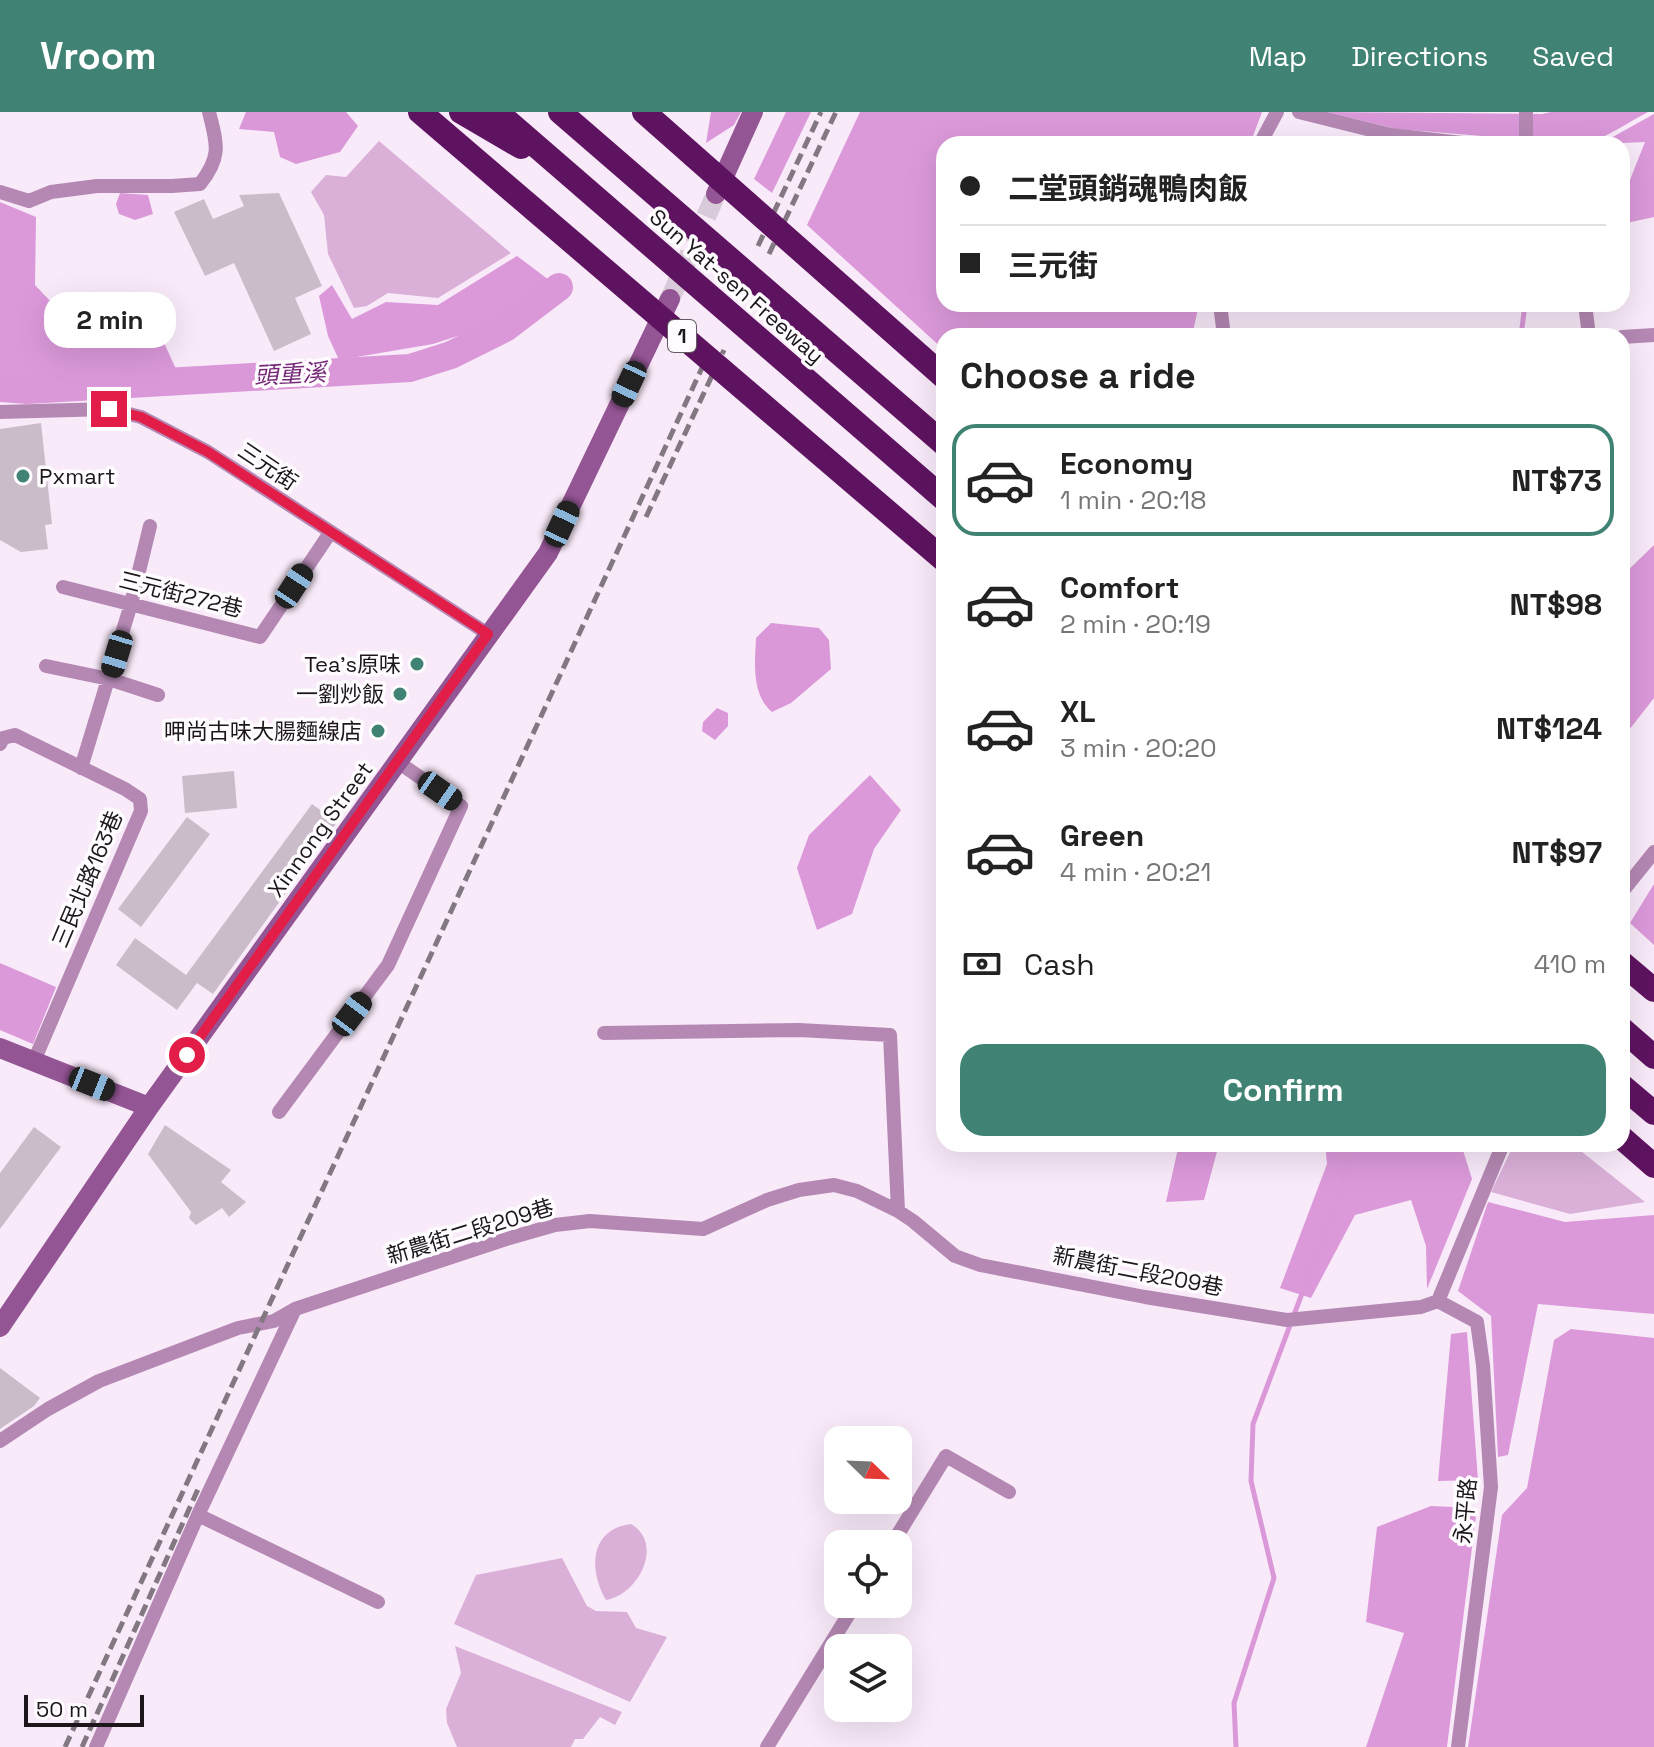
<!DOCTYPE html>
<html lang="en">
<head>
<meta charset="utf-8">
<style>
	body { margin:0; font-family:"Space Grotesk","Noto Sans TC",sans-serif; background:#f2f2f2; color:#222; height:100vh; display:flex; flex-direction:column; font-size:30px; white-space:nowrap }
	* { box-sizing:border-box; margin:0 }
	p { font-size:26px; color:#767676 }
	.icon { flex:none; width:44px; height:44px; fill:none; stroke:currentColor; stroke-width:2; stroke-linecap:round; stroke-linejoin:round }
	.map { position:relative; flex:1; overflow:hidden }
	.details { position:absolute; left:936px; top:216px; width:694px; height:824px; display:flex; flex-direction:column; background:#fff; border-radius:24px; box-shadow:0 8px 32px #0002 }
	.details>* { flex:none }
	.guide { position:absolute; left:936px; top:24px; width:694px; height:176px; border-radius:24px; box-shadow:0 8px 32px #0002; display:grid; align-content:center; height:176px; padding:0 24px; background:#fff }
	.needle { width:52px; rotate:113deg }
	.fabs { position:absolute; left:824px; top:1314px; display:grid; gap:16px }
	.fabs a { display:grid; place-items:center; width:88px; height:88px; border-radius:16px; background:#fff; box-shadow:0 8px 32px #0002; font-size:40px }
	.scale { position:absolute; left:24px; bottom:20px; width:120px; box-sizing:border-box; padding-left:8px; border:4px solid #1d171c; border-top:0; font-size:22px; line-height:28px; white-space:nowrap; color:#1d171c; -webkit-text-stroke:6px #fffcff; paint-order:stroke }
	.end { position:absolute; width:36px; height:36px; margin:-18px; border:10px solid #e11d48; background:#fff; box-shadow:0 0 0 4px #fff }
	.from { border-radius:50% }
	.bubble { position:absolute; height:56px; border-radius:24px; background:#fff; box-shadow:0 8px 32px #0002; font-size:26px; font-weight:600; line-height:56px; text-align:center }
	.car { position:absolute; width:24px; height:48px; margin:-24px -12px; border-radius:10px; box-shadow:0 0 6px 2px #0007; background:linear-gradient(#222 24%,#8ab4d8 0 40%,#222 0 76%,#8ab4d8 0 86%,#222 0) }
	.guide b { display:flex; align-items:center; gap:28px; height:76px; font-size:30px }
	.guide b+b { border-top:2px solid #e0e0e0 }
	.guide i { width:20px; height:20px; background:#222 }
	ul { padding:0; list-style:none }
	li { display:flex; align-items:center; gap:24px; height:112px; margin:0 16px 12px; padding:0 8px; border:4px solid transparent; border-radius:24px }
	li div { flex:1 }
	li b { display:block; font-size:30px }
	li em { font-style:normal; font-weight:600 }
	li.active { border-color:#408273 }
	li>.icon { width:72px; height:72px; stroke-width:1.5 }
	h2 { padding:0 24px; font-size:36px; line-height:96px }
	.pay { display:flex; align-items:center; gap:20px; height:88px; padding:0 24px; font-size:30px }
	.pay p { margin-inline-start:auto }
	.cta { display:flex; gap:16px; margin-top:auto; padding:16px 24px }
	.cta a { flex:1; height:92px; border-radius:24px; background:#408273; color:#fff; font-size:32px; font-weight:600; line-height:92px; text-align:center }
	header { display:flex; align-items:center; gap:48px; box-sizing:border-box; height:112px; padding:0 40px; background:#408273; color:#fff }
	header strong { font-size:38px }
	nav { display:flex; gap:44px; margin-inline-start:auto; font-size:28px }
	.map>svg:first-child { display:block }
	.green { fill:#dab0d9 }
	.forest { fill:#db99da }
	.water { fill:#da98d9 }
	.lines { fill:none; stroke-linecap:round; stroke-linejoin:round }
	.stream { stroke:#da98d9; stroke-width:5 }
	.river { stroke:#da98d9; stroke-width:28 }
	.building { fill:#cbbcca }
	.secondary-tunnel { stroke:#d8cad8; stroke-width:20; stroke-dasharray:20 10; stroke-linecap:butt }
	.street { stroke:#b488b3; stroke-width:14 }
	.secondary { stroke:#945594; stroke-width:20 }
	.highway { stroke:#5e1360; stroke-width:24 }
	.rail { stroke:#827881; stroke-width:5; stroke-dasharray:12 6; stroke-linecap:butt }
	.highway-bridge { stroke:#5e1360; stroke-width:24 }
	.route { stroke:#e11d48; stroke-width:10 }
	.poi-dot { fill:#408273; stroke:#fffcff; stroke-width:3 }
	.labels { text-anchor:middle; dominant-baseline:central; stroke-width:7; stroke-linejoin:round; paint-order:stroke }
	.shield { fill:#fffcff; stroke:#615c60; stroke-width:2 }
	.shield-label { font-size:20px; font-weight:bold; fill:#1d171c }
	.street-label { font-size:22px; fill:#1d171c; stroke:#fffcff }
	.poi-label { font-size:22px; fill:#1d171c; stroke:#fffcff; text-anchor:end }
	.water-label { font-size:24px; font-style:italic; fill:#742876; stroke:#fffcff }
</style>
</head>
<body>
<header>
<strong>Vroom</strong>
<nav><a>Map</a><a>Directions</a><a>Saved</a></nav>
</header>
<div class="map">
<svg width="1654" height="1635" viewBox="0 0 1654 1635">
	<rect width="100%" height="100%" fill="#f9eaf9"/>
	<path class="green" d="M379,29L511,141L438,186L388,181L367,194L354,196L328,142L324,103L311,80L326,63L346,65Z
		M1514,1032H1572L1645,1090L1570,1102L1491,1080Z
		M631,1412C665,1432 638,1483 606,1488C588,1458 590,1417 631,1412Z
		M562,1446L587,1494L596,1499L627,1500L636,1516L667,1525L630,1590L454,1512L476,1463Z
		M455,1534L622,1600L615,1613L600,1605L583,1627H575L571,1635H457L447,1611L446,1597L461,1561Z"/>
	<path class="forest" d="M786,0H811L772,81L754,67Z
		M860,0H1262L1250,32H944V192H1199L1192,224H944V238L807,113Z
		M1654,2V105L1622,112V88L1645,30L1600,32Z
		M0,90L36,105L35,173L86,227L154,209L176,257L60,264H0Z
		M517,144L549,168L485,215L433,232L339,248L328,224L319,184L332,173L352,207L386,190L438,193Z
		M1654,433V586L1622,627V464Z
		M870,663L901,698L874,737L852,802L817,818L797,756L809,723Z
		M1654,772V833L1630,811Z
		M0,851L56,875L33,932L0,918Z
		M1179,1032H1219L1204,1088L1166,1090Z
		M1325,1032H1461L1472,1067L1427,1177L1426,1134L1411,1088L1355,1103L1311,1186L1280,1176L1327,1052Z
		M1488,1090L1565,1110L1654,1103V1202L1538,1192L1508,1343L1498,1345L1491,1204L1458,1179Z
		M1571,1217L1654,1226V1635H1468L1502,1403L1527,1376L1554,1228Z
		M1467,1220L1478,1368L1438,1369L1451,1222Z
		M1431,1394L1477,1396L1447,1635H1366L1404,1521L1366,1510L1377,1415Z"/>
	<path class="water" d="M246,0H346L358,14L340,40L296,52L280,45L274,20L239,17Z
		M711,0H741L734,13L706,31Z
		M1328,0L1542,2L1551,0H1648C1631,9 1614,20 1597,28C1575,37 1529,34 1507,26L1396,17Z
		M120,81L148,83L153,102L135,108L119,102L116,92Z
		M771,511L819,516L829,528L831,557L791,591L772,600C751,582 755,551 756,526Z
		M717,596L728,601V614L715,628L702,619L703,610Z"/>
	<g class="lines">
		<path class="stream" d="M1521,224L1525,192
			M1236,1635L1234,1591L1274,1466L1251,1369L1253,1312L1342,1075L1348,1032"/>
		<path class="river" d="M0,276L27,278L410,256L451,243L505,216L559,175"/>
	</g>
	<path class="building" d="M279,81L322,174L295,186L311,222L274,239L234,151L205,164L174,100L204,87L213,107L244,94L239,83Z
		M41,311L52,412L45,413L48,437L21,440L0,428V317Z
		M234,659L237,696L185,701L182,664Z
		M312,692L337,710L213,882L197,871L177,898L116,853L135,826L186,863Z
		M187,705L210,722L141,815L118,797Z
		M165,1013L231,1058L221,1070L246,1090L229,1105L222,1096L196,1113L189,1106L191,1100L148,1042Z
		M34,1015L61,1035L0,1117V1061Z
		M0,1256L40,1286L34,1294L0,1317Z"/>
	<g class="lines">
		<path class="secondary-tunnel" d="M670,187L716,82"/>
		<path class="street" d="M1299,0L1391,23L1471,32
			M1260,32L1277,0
			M1526,32V0
			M0,80L29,89L51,80L97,74H172L200,72C222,44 217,32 209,0
			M1220,192L1224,224
			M1585,192L1589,224
			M1622,225L1654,223
			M0,300L109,297L141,305L208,340L488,522
			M63,475L260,525L330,421
			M46,554L109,567L158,583
			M0,632L3,626L15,623L125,677L140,687L141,699L34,949
			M81,656L131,492L150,414
			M1622,780L1654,740
			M604,921L799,918L890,923L898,1099
			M279,1000L388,853L461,694L398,650
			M1438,1189L1477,1210L1483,1253L1491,1375L1458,1635
			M1438,1189L1503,1032
			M295,1197L198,1403L378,1490
			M0,1329L48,1297L99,1269L238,1216L274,1209L295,1197L506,1127L555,1113L590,1109L703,1117L767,1088L799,1078L834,1073L857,1079L898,1099L913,1109L955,1144L980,1153L1145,1185L1287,1208L1421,1195L1438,1189
			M892,1432L946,1344L1009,1380
			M96,1635L198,1403
			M767,1635L855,1492"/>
		<path class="secondary" d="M716,82L753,0
			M0,936L149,995
			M0,1215L149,995L548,441L670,187"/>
		<path class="highway" d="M461,0L521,35
			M497,0L944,387
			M560,0L944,332
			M1622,851L1654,878
			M1622,917L1654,945
			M1622,974L1654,1001
			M1622,1026L1654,1054"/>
		<path class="rail" d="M758,134L821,0
			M769,142L836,0
			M646,405L724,238
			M65,1635L713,232
			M82,1635L199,1375"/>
		<path class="highway-bridge" d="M420,0L944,448
			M644,0L944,265"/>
	</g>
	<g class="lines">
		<path class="route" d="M109,297L141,305L208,340L488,522L187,943"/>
	</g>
	<g class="poi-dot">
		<circle cx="23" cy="364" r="8"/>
		<circle cx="417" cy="552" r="8"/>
		<circle cx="400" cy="582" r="8"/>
		<circle cx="378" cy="619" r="8"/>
	</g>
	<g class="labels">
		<rect class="shield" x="668" y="208" width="28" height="32" rx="6"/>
		<g class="shield-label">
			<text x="682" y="224">1</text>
		</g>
		<g class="street-label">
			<text transform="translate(737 174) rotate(41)">Sun Yat-sen Freeway</text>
			<text transform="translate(268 354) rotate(34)">三元街</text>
			<text transform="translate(181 482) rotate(14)">三元街272巷</text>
			<text transform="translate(320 717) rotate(-54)">Xinnong Street</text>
			<text transform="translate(87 767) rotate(-67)">三民北路163巷</text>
			<text transform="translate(470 1119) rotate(-17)">新農街二段209巷</text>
			<text transform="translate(1138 1159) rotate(11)">新農街二段209巷</text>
			<text transform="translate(1465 1399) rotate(-85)">永平路</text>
		</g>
		<g class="poi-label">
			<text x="39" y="364" text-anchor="start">Pxmart</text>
			<text x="401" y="552">Tea's原味</text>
			<text x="384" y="582">一劉炒飯</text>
			<text x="362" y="619">呷尚古味大腸麵線店</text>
		</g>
		<g class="water-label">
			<text transform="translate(290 262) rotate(-3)">頭重溪</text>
		</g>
	</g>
</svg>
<div class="fabs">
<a><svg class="needle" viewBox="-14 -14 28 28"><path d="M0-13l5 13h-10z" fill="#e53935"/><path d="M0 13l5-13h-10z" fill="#767676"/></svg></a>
<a><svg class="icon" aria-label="locate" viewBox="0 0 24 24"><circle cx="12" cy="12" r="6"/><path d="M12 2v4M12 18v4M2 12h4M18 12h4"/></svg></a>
<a><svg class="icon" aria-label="layers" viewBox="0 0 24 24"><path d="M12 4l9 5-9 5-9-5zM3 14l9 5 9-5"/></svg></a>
</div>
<div class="scale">50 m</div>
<i class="end from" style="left:187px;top:943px"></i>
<i class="end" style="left:109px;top:297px"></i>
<div class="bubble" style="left:44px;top:180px;width:132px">2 min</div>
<i class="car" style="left:629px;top:272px;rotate:205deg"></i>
<i class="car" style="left:562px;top:412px;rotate:25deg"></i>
<i class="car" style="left:294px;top:474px;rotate:33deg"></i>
<i class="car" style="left:117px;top:542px;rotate:197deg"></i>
<i class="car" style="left:440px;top:679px;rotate:125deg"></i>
<i class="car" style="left:352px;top:902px;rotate:37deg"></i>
<i class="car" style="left:92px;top:972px;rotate:112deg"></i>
<div class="guide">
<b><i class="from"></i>二堂頭銷魂鴨肉飯</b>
<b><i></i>三元街</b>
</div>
<section class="details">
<h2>Choose a ride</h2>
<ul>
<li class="active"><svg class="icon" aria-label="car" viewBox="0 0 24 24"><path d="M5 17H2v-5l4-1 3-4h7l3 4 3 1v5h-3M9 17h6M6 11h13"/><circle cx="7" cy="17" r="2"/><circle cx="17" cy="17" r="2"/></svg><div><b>Economy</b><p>1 min · 20:18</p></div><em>NT$73</em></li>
<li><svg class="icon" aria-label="car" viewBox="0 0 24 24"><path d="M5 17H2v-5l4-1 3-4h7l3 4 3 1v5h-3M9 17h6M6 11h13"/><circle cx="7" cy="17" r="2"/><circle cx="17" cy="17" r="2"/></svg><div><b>Comfort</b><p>2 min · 20:19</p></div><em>NT$98</em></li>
<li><svg class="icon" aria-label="car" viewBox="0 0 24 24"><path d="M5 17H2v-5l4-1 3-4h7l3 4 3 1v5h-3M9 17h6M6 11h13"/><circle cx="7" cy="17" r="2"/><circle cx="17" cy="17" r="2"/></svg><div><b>XL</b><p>3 min · 20:20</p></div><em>NT$124</em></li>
<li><svg class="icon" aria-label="car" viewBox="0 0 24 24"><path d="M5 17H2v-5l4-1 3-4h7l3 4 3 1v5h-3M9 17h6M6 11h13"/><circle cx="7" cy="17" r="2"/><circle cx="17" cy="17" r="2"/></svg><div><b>Green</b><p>4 min · 20:21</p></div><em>NT$97</em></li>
</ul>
<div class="pay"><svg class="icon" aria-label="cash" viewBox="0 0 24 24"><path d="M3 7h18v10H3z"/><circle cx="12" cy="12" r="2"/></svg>Cash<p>410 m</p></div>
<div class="cta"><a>Confirm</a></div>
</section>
</div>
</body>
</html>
